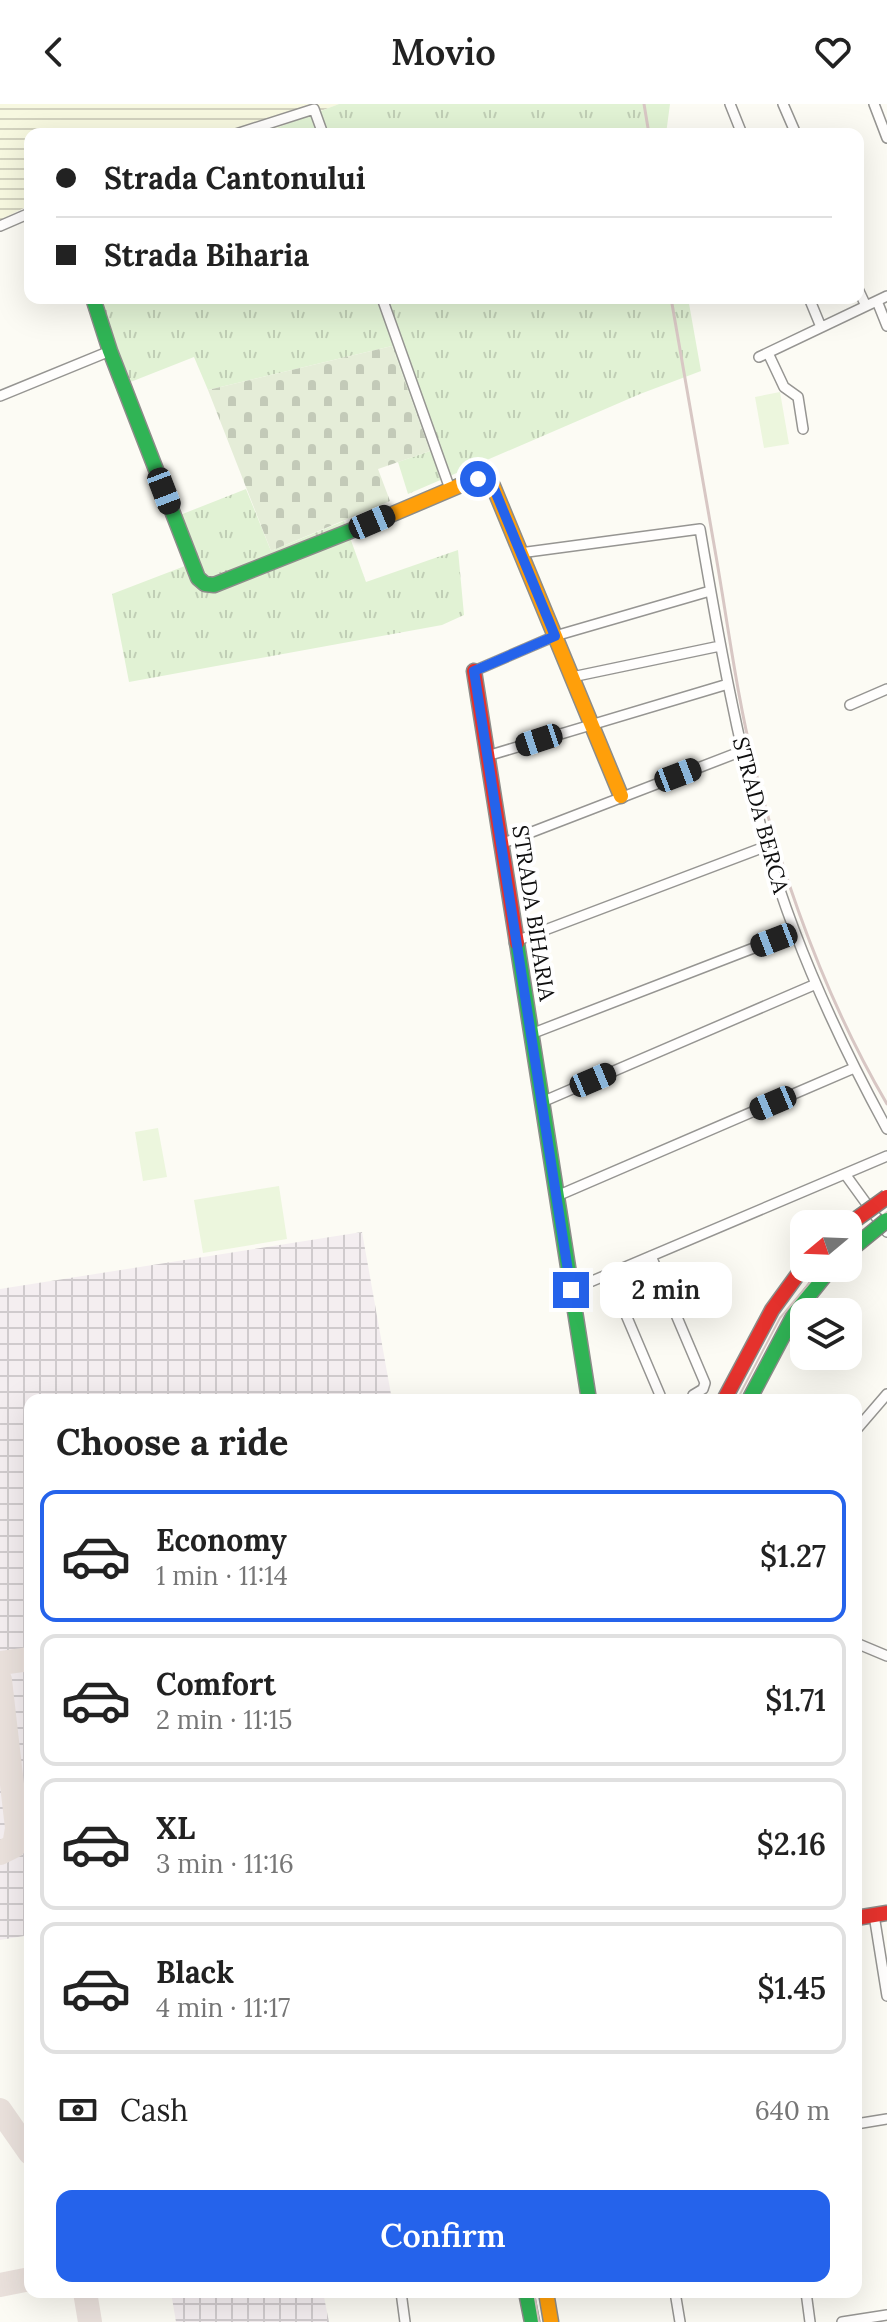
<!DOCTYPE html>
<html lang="en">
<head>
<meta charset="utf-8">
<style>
	body { margin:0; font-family:Lora,serif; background:#f2f2f2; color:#222; height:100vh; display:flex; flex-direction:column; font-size:30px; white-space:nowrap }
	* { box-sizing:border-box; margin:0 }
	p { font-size:26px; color:#767676 }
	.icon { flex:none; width:44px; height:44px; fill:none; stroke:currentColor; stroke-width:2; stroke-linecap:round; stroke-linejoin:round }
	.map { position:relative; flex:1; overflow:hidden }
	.details { position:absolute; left:24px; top:1290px; width:838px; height:904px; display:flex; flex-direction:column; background:#fff; border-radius:16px; box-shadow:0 8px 32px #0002 }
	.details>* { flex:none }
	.top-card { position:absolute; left:24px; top:24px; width:840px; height:176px; border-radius:16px; box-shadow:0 8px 32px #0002; display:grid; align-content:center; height:176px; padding:0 32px; background:#fff }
	.needle { width:52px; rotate:251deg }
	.controls { position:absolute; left:790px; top:1106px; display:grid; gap:16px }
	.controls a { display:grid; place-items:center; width:72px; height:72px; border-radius:16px; background:#fff; box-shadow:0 8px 32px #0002; font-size:40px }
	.end { position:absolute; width:36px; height:36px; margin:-18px; border:10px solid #2563eb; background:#fff; box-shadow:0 0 0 4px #fff }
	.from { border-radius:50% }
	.bubble { position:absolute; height:56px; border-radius:16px; background:#fff; box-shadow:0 8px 32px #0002; font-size:26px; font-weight:600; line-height:56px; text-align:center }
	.car { position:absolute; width:24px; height:48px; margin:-24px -12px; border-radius:10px; box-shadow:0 0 6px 2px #0007; background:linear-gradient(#222 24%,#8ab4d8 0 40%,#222 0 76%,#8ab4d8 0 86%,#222 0) }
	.top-card b { display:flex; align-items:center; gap:28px; height:76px; font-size:30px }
	.top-card b+b { border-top:2px solid #e0e0e0 }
	.top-card i { width:20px; height:20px; background:#222 }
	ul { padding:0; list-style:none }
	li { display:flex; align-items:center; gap:24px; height:132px; margin:0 16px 12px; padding:0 16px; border:4px solid #e0e0e0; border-radius:16px }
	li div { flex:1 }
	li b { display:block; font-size:30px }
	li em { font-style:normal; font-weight:600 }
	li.current { border-color:#2563eb }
	li>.icon { width:72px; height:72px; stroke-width:1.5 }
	h2 { padding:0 32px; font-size:36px; line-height:96px }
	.pay { display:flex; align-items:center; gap:20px; height:88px; padding:0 32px; font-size:30px }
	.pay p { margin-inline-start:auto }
	.button { display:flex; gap:16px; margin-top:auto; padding:16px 32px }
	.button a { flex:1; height:92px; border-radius:16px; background:#2563eb; color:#fff; font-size:32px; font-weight:600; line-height:92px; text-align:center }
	header { display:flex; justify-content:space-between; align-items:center; height:104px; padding:0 32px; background:#fff; font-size:36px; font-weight:600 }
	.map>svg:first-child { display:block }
	.industrial { fill:url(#industrial-grid) }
	.farmland { fill:url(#farmland-rules) }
	.grass { fill:url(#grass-tufts) }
	.cemetery { fill:url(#cemetery-stones) }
	.pitch { fill:#ecf6dd }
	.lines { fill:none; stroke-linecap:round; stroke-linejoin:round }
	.taxiway { stroke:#eae1dc; stroke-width:24 }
	.street-casing { stroke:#969592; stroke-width:12 }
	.fast-casing { stroke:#8c8c89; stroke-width:17 }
	.slow-casing { stroke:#8c8c89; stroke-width:17 }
	.jam-casing { stroke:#8c8c89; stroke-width:17 }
	.street { stroke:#fffefd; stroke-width:9 }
	.fast { stroke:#30b455; stroke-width:14 }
	.slow { stroke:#ff9f0a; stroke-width:14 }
	.jam { stroke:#e5322d; stroke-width:14 }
	.tram { stroke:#d8c7c4; stroke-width:2 }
	.rail { stroke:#d8c7c4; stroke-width:3 }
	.fast-bridge-casing { stroke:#83837f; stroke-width:17; stroke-linecap:butt }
	.jam-bridge-casing { stroke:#83837f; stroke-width:17; stroke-linecap:butt }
	.fast-bridge { stroke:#30b455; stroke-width:14 }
	.jam-bridge { stroke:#e5322d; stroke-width:14 }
	.route { stroke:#2563eb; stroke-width:10 }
	.labels { text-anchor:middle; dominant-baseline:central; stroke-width:8; stroke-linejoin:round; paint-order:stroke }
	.street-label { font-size:22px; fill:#0f0f0f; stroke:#fff }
</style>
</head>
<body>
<header><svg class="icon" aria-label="back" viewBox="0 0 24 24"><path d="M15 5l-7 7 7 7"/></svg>Movio<svg class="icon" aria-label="heart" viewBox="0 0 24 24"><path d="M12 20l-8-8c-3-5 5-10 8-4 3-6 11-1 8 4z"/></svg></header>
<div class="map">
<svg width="887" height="2218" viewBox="0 0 887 2218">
	<defs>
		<pattern id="industrial-grid" width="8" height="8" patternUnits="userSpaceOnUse" patternTransform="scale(2)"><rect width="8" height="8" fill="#f4eef0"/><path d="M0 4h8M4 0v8" fill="none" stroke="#d0cbcd"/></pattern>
		<pattern id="farmland-rules" width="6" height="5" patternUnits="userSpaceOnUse" patternTransform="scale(2)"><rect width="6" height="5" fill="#f7f8e0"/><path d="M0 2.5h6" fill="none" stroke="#d3d3bf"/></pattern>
		<pattern id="grass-tufts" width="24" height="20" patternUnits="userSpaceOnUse" patternTransform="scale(2)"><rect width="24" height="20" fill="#e1f2d4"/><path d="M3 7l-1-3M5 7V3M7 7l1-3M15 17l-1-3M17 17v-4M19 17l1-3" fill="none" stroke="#c0ceb5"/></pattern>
		<pattern id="cemetery-stones" width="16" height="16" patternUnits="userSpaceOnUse" patternTransform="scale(2)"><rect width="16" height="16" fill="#e5edd8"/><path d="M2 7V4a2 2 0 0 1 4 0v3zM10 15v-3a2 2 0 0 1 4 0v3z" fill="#c3cab8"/></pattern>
	</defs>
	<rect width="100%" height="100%" fill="#fcfbf4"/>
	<path class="industrial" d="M362,1128L392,1296H30V1831L0,1836V1185Z
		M171,2188H323L329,2218H176Z"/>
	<path class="farmland" d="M0,0H339L261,30H30V101L0,116Z"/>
	<path class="grass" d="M339,0H670L666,30H261Z
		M99,194H688L701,267L640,290L408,390L398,358L430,347L392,242L208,286L194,253L128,279Z
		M246,385L271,447L344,417L366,478L458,446L464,511L442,521L129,578L112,490L198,457L180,411Z"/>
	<path class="cemetery" d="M392,242L430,347L378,365L390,397L271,447L208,286Z"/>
	<path class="pitch" d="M780,288L789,340L764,344L755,293Z
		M158,1024L167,1073L143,1077L135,1028Z
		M279,1082L287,1135L203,1149L194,1096Z"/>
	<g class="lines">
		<path class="taxiway" d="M0,1559L30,1555
			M0,1576L17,1724L14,1742L0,1749
			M0,2006L30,2049
			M0,2181L30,2175
			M85,2188L90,2218"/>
		<g class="street-casing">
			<path id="street" d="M730,0L742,30
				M783,0L796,30
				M874,0L887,34
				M236,30L314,5L323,30
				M0,122L30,109
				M858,185L866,202
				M382,194L450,385
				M809,194L821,223
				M877,197L887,222
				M768,249L784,283L798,293L803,325
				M759,253L887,192
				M0,292L110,247
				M520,449L700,425C718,531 737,637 766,741C794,840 838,935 887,1025
				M474,567L555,532L710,487
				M572,573L720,542
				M850,601L887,585
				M487,652L728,580
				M501,740L742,647
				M516,837L767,742
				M531,930L795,828
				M542,998L816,880
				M845,1070L887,1128
				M557,1092L854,964
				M651,1152L705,1279L703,1285L693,1291L692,1296
				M609,1171L660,1291
				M571,1186L887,1052
				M856,1326L887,1290
				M856,1539L887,1552
				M874,1811L887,1892
				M856,2020L887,2015
				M401,2188L405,2218
				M675,2188L680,2218
				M806,2188L810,2218
				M842,2218L887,2211"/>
		</g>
		<g class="fast-casing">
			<path id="fast" d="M93,194L110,247L198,474L205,480L214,481L388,412
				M517,839L589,1296
				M749,1296L795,1209L831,1164
				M526,2188L532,2218"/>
		</g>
		<g class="slow-casing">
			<path id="slow" d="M388,412L468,378L486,376L493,382L621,692
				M546,2188L551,2218"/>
		</g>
		<g class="jam-casing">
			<path id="jam" d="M474,567L517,839
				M724,1296L772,1206L804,1162
				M856,1814L887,1809"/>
		</g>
		<use href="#street" class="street"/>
		<use href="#fast" class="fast"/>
		<use href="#slow" class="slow"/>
		<use href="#jam" class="jam"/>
		<path class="tram" d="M848,1139L887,1108
			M737,1296L780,1214L822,1164
			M534,2188L539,2218"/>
		<path class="rail" d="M644,0L649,30
			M671,194C686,280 701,366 716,452C728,521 737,592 754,661C784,778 826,896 887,1000"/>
		<g class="fast-bridge-casing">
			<path id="fast-bridge" d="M848,1148L887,1116"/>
		</g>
		<g class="jam-bridge-casing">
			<path id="jam-bridge" d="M848,1121L887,1093"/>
		</g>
		<use href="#fast-bridge" class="fast-bridge"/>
		<use href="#jam-bridge" class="jam-bridge"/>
	</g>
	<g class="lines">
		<path class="route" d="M478,375L486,376L493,382L555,532L474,567L571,1186"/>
	</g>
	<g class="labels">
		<g class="street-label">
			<text transform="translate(761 711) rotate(75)">STRADA BERCA</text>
			<text transform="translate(534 809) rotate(81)">STRADA BIHARIA</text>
		</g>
	</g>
</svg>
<div class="controls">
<a><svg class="needle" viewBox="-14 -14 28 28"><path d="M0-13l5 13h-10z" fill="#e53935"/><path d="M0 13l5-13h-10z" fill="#767676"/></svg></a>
<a><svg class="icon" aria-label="layers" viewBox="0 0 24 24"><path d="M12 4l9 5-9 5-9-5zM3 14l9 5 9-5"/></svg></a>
</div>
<i class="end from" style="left:478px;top:375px"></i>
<i class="end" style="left:571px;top:1186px"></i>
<div class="bubble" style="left:600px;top:1158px;width:132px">2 min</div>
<i class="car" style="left:164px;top:387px;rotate:159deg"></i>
<i class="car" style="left:372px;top:418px;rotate:67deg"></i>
<i class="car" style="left:539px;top:636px;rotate:252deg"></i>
<i class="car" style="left:678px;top:671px;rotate:69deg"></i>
<i class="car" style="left:774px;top:836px;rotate:249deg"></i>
<i class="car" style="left:593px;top:976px;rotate:67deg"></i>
<i class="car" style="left:773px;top:999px;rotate:247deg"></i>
<div class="top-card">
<b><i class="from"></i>Strada Cantonului</b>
<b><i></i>Strada Biharia</b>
</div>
<section class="details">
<h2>Choose a ride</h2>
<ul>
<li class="current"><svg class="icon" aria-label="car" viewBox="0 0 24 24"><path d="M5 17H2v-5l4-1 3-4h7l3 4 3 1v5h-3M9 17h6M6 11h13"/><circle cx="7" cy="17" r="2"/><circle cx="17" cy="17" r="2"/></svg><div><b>Economy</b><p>1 min · 11:14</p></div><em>$1.27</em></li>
<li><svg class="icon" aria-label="car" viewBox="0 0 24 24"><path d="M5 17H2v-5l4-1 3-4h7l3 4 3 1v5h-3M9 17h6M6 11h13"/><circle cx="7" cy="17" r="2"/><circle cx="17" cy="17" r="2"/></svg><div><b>Comfort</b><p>2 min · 11:15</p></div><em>$1.71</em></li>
<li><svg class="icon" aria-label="car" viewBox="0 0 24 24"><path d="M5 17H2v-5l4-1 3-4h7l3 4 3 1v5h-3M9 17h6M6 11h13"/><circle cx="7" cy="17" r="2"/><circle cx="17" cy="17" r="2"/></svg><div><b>XL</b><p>3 min · 11:16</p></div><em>$2.16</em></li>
<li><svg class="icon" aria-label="car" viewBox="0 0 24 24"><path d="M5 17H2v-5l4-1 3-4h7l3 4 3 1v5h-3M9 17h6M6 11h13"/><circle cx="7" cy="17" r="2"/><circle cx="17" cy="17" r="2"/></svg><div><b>Black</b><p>4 min · 11:17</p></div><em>$1.45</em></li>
</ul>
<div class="pay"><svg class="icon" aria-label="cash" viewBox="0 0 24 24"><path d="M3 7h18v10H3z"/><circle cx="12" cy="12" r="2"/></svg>Cash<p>640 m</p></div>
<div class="button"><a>Confirm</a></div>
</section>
</div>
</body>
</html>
